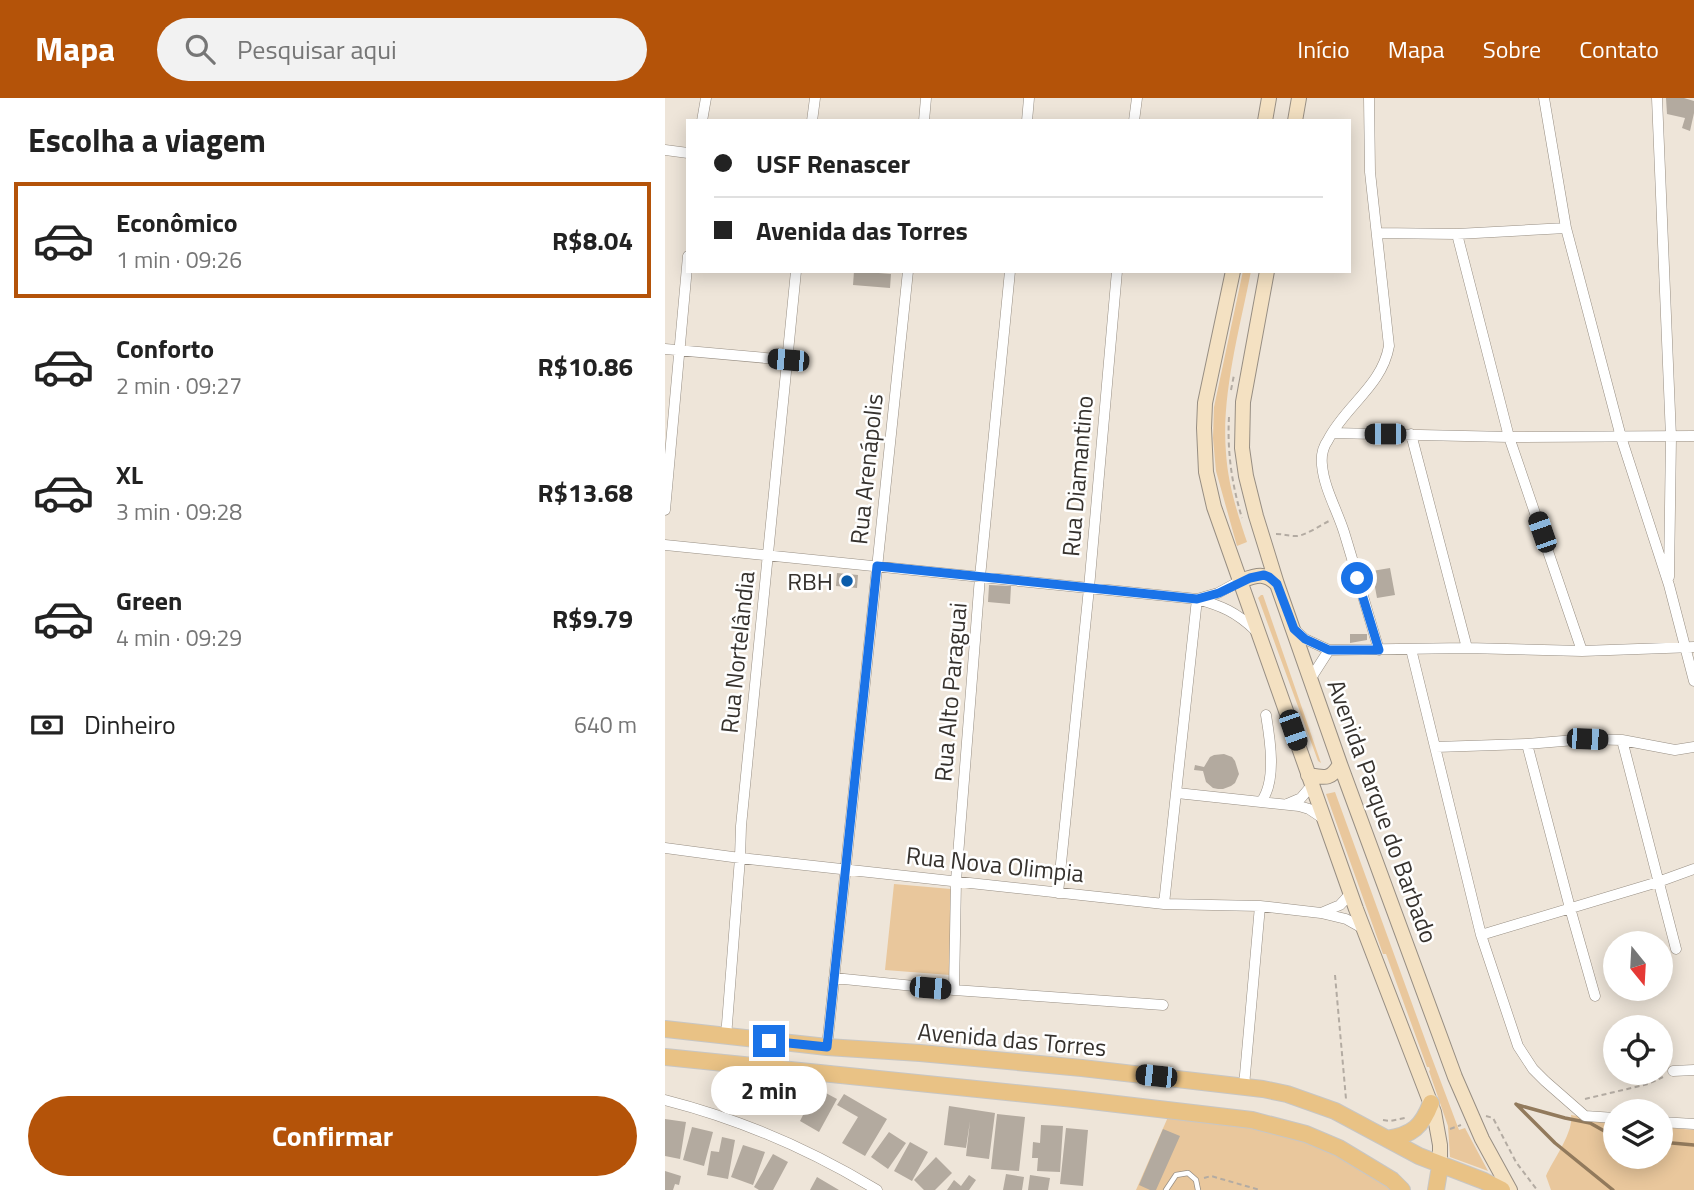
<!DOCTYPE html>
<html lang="pt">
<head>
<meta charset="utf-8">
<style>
	body { margin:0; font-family:"Titillium Web",sans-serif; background:#f2f2f2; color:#222; height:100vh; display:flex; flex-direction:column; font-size:26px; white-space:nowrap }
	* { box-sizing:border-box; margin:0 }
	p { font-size:23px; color:#767676 }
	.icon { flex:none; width:38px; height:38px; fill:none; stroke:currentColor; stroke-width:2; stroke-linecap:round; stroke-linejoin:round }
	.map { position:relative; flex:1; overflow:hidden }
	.side { display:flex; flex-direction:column; background:#fff; width:665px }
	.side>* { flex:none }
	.banner { position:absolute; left:21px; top:21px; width:665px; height:154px; border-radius:0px; box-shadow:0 4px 18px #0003; display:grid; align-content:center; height:154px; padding:0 28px; background:#fff }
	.needle { width:46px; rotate:162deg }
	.controls { position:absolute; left:938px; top:833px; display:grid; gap:14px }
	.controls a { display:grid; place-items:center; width:70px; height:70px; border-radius:50%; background:#fff; box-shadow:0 4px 18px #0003; font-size:35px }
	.end { position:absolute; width:32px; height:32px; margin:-16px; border:9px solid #1a73e8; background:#fff; box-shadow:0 0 0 4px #fff }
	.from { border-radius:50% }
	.bubble { position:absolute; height:49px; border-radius:24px; background:#fff; box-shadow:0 4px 18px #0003; font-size:23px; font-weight:700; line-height:49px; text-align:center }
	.car { position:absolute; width:21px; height:42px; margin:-21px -10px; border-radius:9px; box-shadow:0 0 5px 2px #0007; background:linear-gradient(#222 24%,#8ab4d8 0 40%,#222 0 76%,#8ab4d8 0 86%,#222 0) }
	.banner b { display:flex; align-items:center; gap:24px; height:66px; font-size:26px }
	.banner b+b { border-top:2px solid #e0e0e0 }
	.banner i { width:18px; height:18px; background:#222 }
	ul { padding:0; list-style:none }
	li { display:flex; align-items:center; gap:21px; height:116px; margin:0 14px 10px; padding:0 14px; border:4px solid transparent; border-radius:0px }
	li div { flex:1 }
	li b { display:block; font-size:26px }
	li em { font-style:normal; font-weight:700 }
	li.selected { border-color:#b45309 }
	li>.icon { width:63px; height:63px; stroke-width:1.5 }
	h2 { padding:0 28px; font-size:32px; line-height:84px }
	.pay { display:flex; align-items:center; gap:18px; height:77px; padding:0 28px; font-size:26px }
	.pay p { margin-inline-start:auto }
	.action { display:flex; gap:14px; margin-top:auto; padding:14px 28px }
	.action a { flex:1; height:80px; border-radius:42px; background:#b45309; color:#fff; font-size:28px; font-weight:700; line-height:80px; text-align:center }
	header { display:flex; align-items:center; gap:42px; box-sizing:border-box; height:98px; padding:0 35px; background:#b45309; color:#fff }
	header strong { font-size:33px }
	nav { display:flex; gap:38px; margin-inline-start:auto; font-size:24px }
	.search { width:490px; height:63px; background:#f2f2f2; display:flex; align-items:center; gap:18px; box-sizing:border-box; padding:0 24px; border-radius:38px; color:#767676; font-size:26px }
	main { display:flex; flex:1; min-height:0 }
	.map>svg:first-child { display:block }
	.green { fill:#e9c79c }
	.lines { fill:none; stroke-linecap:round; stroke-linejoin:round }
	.stream { stroke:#927a5c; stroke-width:3.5 }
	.building { fill:#b3aa9f }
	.lane-casing { stroke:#978e83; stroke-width:6 }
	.street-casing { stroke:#978e83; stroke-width:11 }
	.secondary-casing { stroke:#978e83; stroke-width:16 }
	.primary-casing { stroke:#c7c6c4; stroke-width:18 }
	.path { stroke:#b3aba2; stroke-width:2; stroke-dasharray:5 3.5; stroke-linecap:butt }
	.lane { stroke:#fff; stroke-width:4.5 }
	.street { stroke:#fff; stroke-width:10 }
	.secondary { stroke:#f4e1c2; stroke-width:14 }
	.primary { stroke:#e9c285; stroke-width:16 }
	.route { stroke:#1a73e8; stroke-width:9 }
	.poi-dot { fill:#0b5caa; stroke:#fff; stroke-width:2.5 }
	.labels { text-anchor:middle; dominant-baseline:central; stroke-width:5; stroke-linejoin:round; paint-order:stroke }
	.street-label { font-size:24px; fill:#36322e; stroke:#fff }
	.poi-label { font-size:24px; fill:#36322e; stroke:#fff; text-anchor:end }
</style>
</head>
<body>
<header>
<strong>Mapa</strong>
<div class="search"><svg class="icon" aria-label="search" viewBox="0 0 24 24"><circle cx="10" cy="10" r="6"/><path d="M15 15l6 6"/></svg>Pesquisar aqui</div>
<nav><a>Início</a><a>Mapa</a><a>Sobre</a><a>Contato</a></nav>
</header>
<main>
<section class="side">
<h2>Escolha a viagem</h2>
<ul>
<li class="selected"><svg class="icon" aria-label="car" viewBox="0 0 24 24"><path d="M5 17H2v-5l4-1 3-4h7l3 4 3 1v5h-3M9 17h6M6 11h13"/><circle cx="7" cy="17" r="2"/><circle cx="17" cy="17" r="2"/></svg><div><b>Econômico</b><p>1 min · 09:26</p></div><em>R$8.04</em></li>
<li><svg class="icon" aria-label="car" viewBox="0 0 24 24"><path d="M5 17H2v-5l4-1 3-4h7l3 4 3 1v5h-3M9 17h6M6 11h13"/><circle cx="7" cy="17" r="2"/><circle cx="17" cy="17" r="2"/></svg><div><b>Conforto</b><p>2 min · 09:27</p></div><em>R$10.86</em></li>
<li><svg class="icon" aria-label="car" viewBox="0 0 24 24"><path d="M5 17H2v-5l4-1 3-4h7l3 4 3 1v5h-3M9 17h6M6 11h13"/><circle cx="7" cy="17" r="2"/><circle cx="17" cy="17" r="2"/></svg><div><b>XL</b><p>3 min · 09:28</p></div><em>R$13.68</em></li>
<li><svg class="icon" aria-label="car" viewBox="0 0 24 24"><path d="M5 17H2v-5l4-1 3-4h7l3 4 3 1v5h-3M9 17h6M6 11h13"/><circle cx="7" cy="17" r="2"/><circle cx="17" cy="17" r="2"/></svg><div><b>Green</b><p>4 min · 09:29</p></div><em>R$9.79</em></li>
</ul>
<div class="pay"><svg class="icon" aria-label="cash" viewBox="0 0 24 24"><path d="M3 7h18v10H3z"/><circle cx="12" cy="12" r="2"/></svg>Dinheiro<p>640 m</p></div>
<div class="action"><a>Confirmar</a></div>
</section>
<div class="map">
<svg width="1029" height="1092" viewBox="0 0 1029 1092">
	<rect width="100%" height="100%" fill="#eee5d9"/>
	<path class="green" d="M578,173H586C575,230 556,297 561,355C563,386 572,414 582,444L572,448L551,373L548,340L549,309Z
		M596,497H598L656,665L653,663L594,502L593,500Z
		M670,694L765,955L794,1032L800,1030L823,1073L785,1059L783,1028L764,973L765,972L764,969H762L721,856H718L661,696Z
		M229,786L286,791L285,877L220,872Z
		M906,1017L950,1024V1059H996V1029L1029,1032V1092H886L881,1078C888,1062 909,1034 906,1017Z
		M503,1019L595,1030L675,1054L733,1092H471Z"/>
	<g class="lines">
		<path class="stream" d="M851,1006L890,1045L948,1092
			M853,1007L900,1020L925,1025L950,1039
			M996,1044L1029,1047"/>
	</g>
	<path class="building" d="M1001,0H1019L1029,3V15L1025,33L1017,30L1020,20L1002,16Z
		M189,173L226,176L225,190L188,187Z
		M725,470L730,497L712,500L707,473Z
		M172,475L193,477L192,490L171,488Z
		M324,487L346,488L345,506L323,504Z
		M685,536H702V542L685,545Z
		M559,656L567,659L570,663L574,676L570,685L566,688L558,691H553L548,690L541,684L538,673L529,672L530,667L539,669L545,659L549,657Z
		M157,993L172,1001L154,1034L135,1023L140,1013L144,1016Z
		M179,996L222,1021L200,1058L177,1045L193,1019L172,1007Z
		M284,1008L330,1015L324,1061L301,1058L305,1023L301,1050L279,1047Z
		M332,1016L360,1019L354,1073L326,1071Z
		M0,1021L21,1024L15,1061L0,1058Z
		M376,1027L398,1028L395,1074L372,1073L373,1060H367L368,1044L375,1045Z
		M27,1029L48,1034L39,1068L18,1062Z
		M401,1030L423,1032L418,1088L395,1086Z
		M498,1031L515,1038L491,1092H485L474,1087Z
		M224,1034L241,1045L223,1071L206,1059Z
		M57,1039L70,1042L63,1081L42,1077L46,1053L54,1054Z
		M245,1044L263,1054L247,1083L229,1073Z
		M78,1047L100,1054L88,1087L66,1079Z
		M108,1056L123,1064L108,1092H94L89,1089Z
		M271,1059L287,1075L270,1092H259L249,1082Z
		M0,1073L16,1078L14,1087L10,1086L8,1092H0Z
		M341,1076L359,1079L357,1092H338Z
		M304,1077L311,1082L304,1092H282L289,1082L296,1088Z
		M365,1077L385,1080L383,1092H363Z
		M152,1079L174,1092H145Z"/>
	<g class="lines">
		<g class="lane-casing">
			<path id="lane" d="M501,1092L511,1077L523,1075L531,1082L533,1092"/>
		</g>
		<g class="street-casing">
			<path id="street" d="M704,0L705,74L724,248C717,288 680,308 663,342C658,349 656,358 657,367C659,390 672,412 679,434C691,473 702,513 714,552
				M879,0L901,130L956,339L1004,487L1029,583
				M992,0L1006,339L1004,479
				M37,23L41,0
				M147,23L150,0
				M259,23L261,0
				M362,23L364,0
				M469,23L472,0
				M0,52L23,55
				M712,135L792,136L901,130
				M792,136L844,339L917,553
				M0,251L123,262
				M667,335L844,339L1029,338
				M746,336L802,550
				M0,412L23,158
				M0,447L532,501L499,806
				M575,483L553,495L532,501C557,508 571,514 590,532
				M630,532L640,541L664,552L802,550L917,553L1029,549
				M746,551L816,837L853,948L868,971L880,983L920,1018L950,1020
				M646,580L664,552
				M957,642L1011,851
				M862,646L905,810L930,898
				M771,649L862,646L922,641L957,642L1010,652L1029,649
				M512,695L596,704C612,683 605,641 601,617
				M596,704L634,708L644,711L659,721
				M622,706L636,700L647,687
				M0,750L75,760L499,806L595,808L656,815
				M393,795L424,490L452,173
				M686,795L675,807L656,815L681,821L699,831
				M816,837L993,784L1029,771
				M169,880L289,892L498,907
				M289,892L291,783L315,479L345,173
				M61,939L75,760L76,728L131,173
				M162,949L243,173
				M1008,973L1029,972
				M579,988L595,808
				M0,1002C75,1021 146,1052 212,1092
				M996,1024L1029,1026"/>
		</g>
		<g class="secondary-casing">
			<path id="secondary" d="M600,23L604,0
				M630,23L634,0
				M568,173L540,305L539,330L541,374L549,409L691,811L769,1014L775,1047V1068
				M602,173L578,304L577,350L581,378L591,418L612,486L675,666L790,979L817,1041L845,1092
				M575,483C592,477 599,474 612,486
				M643,677C660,680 666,682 675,666"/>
		</g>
		<g class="primary-casing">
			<path id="primary" d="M0,931L162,949L255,955L417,970L598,991L622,996L670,1013L754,1058L819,1083L837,1092
				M0,959L409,1001L587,1022L641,1036L674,1050L727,1082L737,1092
				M722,1041C747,1037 757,1029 766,1005
				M771,1092L775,1068"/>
		</g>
		<path class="path" d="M566,292L569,277
			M564,319C562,354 567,387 577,420
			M611,436C618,436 623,438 630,438C638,439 656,427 664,423
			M670,877L681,1001
			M920,1001L983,986L998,979
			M821,1018L828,1020L851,1064L872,1092
			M718,1022L725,1023L740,1020
			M785,1031L796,1027
			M539,1080L546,1078L595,1092"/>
		<use href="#lane" class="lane"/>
		<use href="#street" class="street"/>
		<use href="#secondary" class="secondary"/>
		<use href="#primary" class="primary"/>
	</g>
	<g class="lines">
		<path class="route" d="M104,943L162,949L212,468L532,501L554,495L585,480L599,477L604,479L612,486L629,531L640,541L664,552H714L692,480"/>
	</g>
	<circle class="poi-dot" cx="182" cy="483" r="7"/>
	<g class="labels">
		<g class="street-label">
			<text transform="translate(201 371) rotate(-84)">Rua Arenápolis</text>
			<text transform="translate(412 378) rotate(-85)">Rua Diamantino</text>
			<text transform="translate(72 554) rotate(-84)">Rua Nortelândia</text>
			<text transform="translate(285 594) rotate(-85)">Rua Alto Paraguai</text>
			<text transform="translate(718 713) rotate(70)">Avenida Parque do Barbado</text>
			<text transform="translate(330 766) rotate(6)">Rua Nova Olimpia</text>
			<text transform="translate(347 941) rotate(5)">Avenida das Torres</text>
		</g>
		<g class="poi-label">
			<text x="168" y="483">RBH</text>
		</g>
	</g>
</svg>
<div class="controls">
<a><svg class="needle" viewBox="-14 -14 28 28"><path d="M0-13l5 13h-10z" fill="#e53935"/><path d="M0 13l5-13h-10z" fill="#767676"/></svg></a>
<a><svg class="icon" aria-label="locate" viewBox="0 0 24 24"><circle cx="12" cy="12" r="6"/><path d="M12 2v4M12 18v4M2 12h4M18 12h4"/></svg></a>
<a><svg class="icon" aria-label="layers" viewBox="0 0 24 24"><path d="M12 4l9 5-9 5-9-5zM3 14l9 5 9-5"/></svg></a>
</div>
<i class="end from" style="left:692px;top:480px"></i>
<i class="end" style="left:104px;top:943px"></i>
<div class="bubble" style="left:46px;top:968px;width:116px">2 min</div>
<i class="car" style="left:123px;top:262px;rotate:275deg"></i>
<i class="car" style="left:720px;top:336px;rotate:270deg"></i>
<i class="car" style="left:877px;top:434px;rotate:341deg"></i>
<i class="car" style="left:628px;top:632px;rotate:161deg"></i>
<i class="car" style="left:922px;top:641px;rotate:92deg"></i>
<i class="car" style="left:265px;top:890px;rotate:95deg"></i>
<i class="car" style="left:491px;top:978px;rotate:276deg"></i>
<div class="banner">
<b><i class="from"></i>USF Renascer</b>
<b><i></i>Avenida das Torres</b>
</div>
</div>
</main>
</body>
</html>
